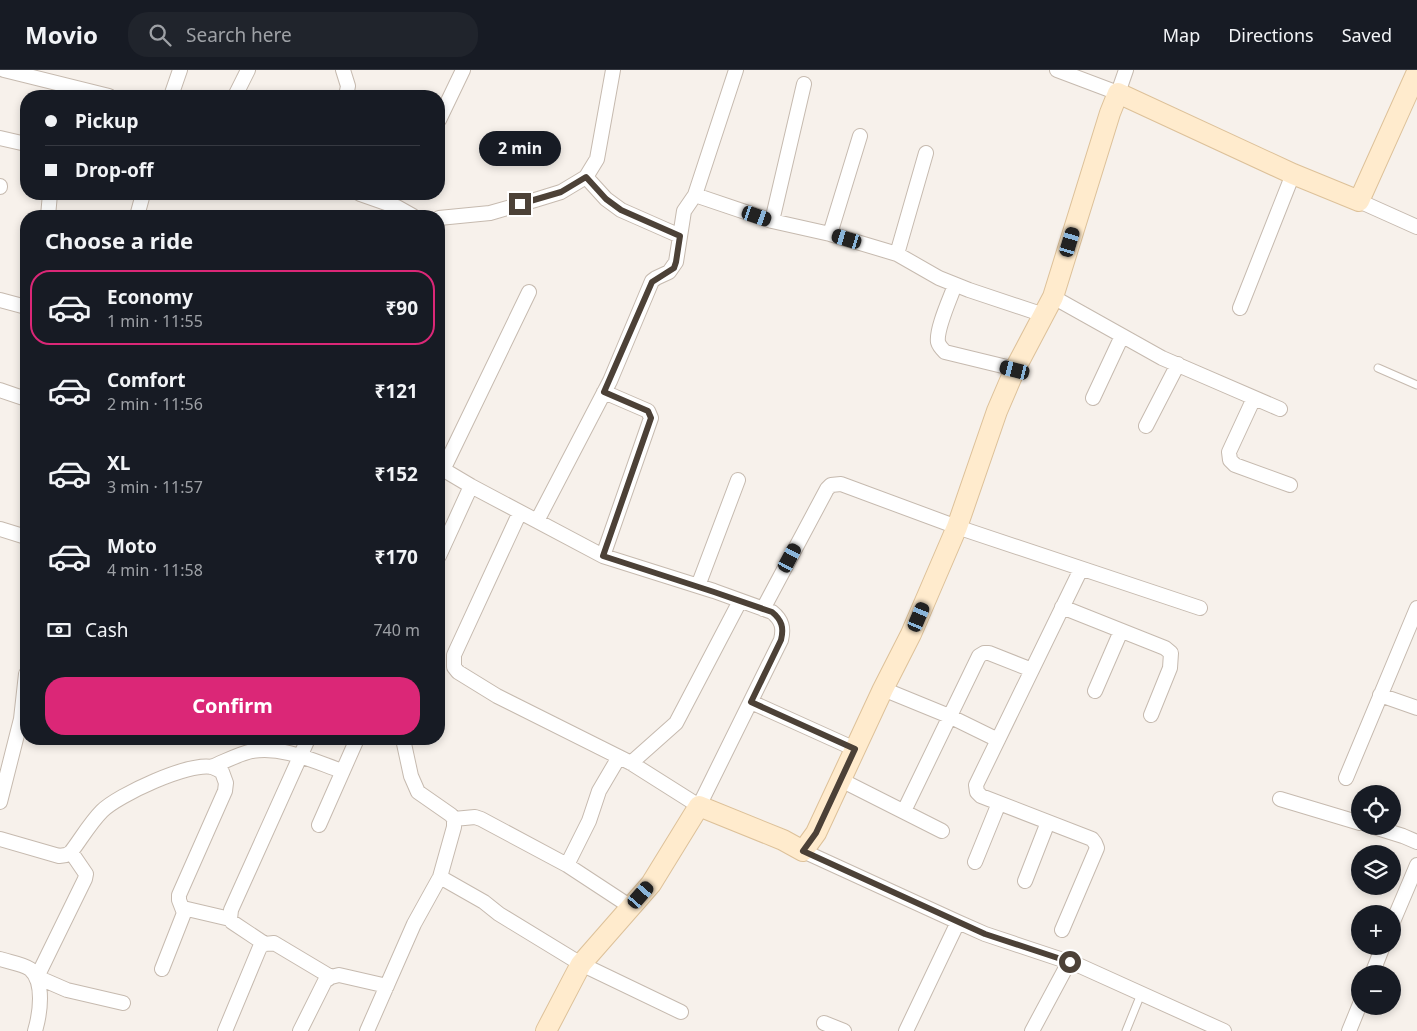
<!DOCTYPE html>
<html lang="en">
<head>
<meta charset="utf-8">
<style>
	body { margin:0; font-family:"Noto Sans",sans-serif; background:#20242c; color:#f1f3f6; height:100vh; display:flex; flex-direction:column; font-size:19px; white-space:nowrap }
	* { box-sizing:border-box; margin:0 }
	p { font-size:16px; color:#9ea1a6 }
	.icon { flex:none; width:28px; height:28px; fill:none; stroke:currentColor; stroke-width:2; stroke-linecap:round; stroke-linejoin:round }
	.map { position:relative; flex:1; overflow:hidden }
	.details { position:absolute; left:20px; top:140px; width:425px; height:535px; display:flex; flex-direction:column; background:#171b24; border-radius:20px; box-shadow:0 2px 8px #0003 }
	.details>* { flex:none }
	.banner { position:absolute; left:20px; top:20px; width:425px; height:110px; border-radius:20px; box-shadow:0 2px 8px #0003; display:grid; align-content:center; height:110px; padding:0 25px; background:#171b24 }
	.controls { position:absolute; left:1351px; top:715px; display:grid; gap:10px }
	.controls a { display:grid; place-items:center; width:50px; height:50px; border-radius:50%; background:#171b24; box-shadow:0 2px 8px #0003; font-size:25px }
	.end { position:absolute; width:22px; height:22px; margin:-11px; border:6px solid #4c4137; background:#fff; box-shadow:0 0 0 2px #fff }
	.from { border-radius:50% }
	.bubble { position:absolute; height:35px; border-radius:18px; background:#171b24; box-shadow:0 2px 8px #0003; font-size:16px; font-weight:700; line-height:35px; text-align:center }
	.car { position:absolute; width:15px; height:30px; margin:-15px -8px; border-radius:6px; box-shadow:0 0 4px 1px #0007; background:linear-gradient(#222 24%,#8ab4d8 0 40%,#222 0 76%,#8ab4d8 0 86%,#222 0) }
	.banner b { display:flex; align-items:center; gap:18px; height:48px; font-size:19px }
	.banner b+b { border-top:1px solid #363941 }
	.banner i { width:12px; height:12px; background:#f1f3f6 }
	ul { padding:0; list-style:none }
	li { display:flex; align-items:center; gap:15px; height:75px; margin:0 10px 8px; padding:0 15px; border:2px solid transparent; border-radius:20px }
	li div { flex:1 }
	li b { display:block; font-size:19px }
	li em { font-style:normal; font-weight:700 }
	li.current { border-color:#db2777 }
	li>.icon { width:45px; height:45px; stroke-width:1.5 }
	h2 { padding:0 25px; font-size:22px; line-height:60px }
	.pay { display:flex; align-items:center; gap:12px; height:55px; padding:0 25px; font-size:19px }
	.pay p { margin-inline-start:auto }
	.cta { display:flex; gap:10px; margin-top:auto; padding:10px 25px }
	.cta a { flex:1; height:58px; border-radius:20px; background:#db2777; color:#fff; font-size:20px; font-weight:700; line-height:58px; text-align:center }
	header { display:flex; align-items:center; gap:30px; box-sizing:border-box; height:70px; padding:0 25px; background:#171b24; border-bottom:1px solid #363941 }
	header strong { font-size:24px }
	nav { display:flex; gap:28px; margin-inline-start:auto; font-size:18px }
	.search { width:350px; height:45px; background:#20242c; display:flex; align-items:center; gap:12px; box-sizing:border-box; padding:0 18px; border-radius:20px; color:#9ea1a6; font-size:19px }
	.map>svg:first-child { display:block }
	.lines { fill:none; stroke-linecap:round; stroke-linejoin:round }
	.lane-casing { stroke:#c6baaf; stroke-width:9 }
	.street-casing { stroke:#c6baaf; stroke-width:16 }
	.secondary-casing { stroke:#ddc199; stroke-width:22 }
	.lane { stroke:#fff; stroke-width:7 }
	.street { stroke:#fff; stroke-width:14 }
	.secondary { stroke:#ffebcd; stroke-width:20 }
	.route { stroke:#4c4137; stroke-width:6 }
</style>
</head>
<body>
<header>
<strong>Movio</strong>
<div class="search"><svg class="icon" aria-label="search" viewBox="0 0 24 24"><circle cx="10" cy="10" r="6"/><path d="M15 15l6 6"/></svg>Search here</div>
<nav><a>Map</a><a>Directions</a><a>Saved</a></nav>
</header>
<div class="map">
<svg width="1417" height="961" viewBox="0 0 1417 961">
	<rect width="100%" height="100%" fill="#f7f1eb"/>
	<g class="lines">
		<g class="lane-casing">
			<path id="lane" d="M1378,298L1417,315
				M1126,961L1141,924"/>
		</g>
		<g class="street-casing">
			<path id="street" d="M4,0L109,26
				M343,0L348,16L346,26
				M736,0L695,125L772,151L830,164L897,184L939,208L969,220L1044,245
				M1057,0L1118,23L1126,0
				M171,26L180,0
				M235,26L248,0
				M439,50L463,0
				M0,68L26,74
				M586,107L606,129L621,140L680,166
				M0,117V116
				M360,124L397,137L413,146
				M1359,131L1417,157
				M48,146L50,124
				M137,146L143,124
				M439,148L490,143L535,130L561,122L586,107L597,89L613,0
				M772,151L804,14
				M830,164L860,66
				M897,184L926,83
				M955,215C950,229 936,259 938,272C939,276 942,279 945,282L1015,299
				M1053,227L1162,288L1280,339
				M0,230L26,237
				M1240,238L1293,104
				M0,320L26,329
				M1093,328L1122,266
				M1254,328L1229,382L1230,390L1235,395L1290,415
				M1146,356L1178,294
				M439,397L471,416L603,486L714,521L772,542C782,550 784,558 781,570L699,736L631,693L497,626L458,602L454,597V585L520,442
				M443,400L529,222
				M537,451L610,311L652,211L656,208L669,202L676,192L684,141L695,125
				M0,459L26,467
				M439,486L471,416
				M603,486L651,348L648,341L604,322
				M698,516L738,410
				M1062,537L1165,578L1171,583L1170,598L1151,645
				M763,539L827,419L831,415L841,414L957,457L1200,538
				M883,619L949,646L998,670
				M1095,621L1121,561
				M1380,625L1417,638
				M751,632L855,679
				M631,693L676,653L740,531
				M211,697C224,692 238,684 252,681C283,676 313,691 342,701
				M1346,708L1417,538
				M841,710L942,761
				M1280,729L1360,753
				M0,732L21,649L26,604
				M904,741L979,586L984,583H989L1032,600
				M454,749L475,747L481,749L567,795L631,837
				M319,755L357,669
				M1371,756L1403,766L1417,772
				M0,769L59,786L66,785L71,782C81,769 90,753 102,741C118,725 189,692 212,697C215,698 219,700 222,702L226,713L225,721L179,825V830L184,843L162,899
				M803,781L958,852L985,864L1078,895L1224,961
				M71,782L86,804L85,809L37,907L67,920L123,933
				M975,792L999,733
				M567,795L589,751L599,721L619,687
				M440,807L484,832L499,844L581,894L681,942
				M1025,811L1048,752
				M183,838L230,849
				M1392,854L1417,795
				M1062,860L1097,778L1095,773L1092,769L981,726L977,722L976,715L1081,499
				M265,874L232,852L230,849L231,840L308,669
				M0,889C9,892 23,894 30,899C45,912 40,944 35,961
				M1372,904L1383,876
				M824,953L844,961
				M225,961L260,877L265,874L274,873L331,907
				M300,961L325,911L331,907L339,905L387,916
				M367,961L414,854L440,807L454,757V749L451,745L418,722L411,706L403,669
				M906,961L958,852
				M1032,961L1069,892
				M1349,961L1360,934"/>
		</g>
		<g class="secondary-casing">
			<path id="secondary" d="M546,961L581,894L651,814L699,736L783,770L803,781L816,763L883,619L911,564L957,457L997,341L1015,299L1053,227L1110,43L1118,23L1293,104L1359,131L1417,2"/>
		</g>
		<use href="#lane" class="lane"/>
		<use href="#street" class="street"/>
		<use href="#secondary" class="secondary"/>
	</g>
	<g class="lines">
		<path class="route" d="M520,134L561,122L586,107L606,129L621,140L680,166L676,192L674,198L652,212L604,322L648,341L651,348L603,486L714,522L772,542C782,550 784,558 781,570L751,632L855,679L816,763L803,781L985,864L1070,892"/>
	</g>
</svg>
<div class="controls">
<a><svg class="icon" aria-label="locate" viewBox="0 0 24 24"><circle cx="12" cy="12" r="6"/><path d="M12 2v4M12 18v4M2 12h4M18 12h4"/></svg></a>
<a><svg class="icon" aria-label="layers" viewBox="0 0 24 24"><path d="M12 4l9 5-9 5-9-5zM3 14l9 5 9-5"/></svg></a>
<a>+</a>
<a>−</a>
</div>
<i class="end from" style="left:1070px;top:892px"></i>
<i class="end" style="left:520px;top:134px"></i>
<div class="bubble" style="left:479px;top:61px;width:82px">2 min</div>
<i class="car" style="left:757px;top:146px;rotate:109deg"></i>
<i class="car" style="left:847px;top:169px;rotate:287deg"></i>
<i class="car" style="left:1070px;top:172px;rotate:17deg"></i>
<i class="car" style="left:1015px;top:300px;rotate:284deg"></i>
<i class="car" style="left:790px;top:488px;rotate:28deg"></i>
<i class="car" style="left:919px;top:547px;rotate:23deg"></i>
<i class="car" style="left:641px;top:825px;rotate:41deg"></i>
<div class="banner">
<b><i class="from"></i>Pickup</b>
<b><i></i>Drop-off</b>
</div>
<section class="details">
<h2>Choose a ride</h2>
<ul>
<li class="current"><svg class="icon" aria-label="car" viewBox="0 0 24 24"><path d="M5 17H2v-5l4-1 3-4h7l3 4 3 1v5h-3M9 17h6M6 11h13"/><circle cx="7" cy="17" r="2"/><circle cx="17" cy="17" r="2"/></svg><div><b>Economy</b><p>1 min · 11:55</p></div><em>₹90</em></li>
<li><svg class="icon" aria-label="car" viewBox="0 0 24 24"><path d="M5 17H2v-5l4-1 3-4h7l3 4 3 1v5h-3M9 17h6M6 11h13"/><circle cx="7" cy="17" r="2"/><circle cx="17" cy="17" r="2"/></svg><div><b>Comfort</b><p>2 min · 11:56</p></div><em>₹121</em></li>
<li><svg class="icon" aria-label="car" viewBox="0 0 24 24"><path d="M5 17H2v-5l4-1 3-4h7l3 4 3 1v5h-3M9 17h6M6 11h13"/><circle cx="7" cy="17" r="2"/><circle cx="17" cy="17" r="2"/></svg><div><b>XL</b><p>3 min · 11:57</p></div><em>₹152</em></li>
<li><svg class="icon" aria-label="car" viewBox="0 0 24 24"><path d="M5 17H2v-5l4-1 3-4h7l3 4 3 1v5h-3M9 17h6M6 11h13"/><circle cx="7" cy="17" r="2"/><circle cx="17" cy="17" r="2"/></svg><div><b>Moto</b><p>4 min · 11:58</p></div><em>₹170</em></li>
</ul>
<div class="pay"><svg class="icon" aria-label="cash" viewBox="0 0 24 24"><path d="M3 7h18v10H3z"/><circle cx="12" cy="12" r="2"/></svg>Cash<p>740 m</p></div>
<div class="cta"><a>Confirm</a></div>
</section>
</div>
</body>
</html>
